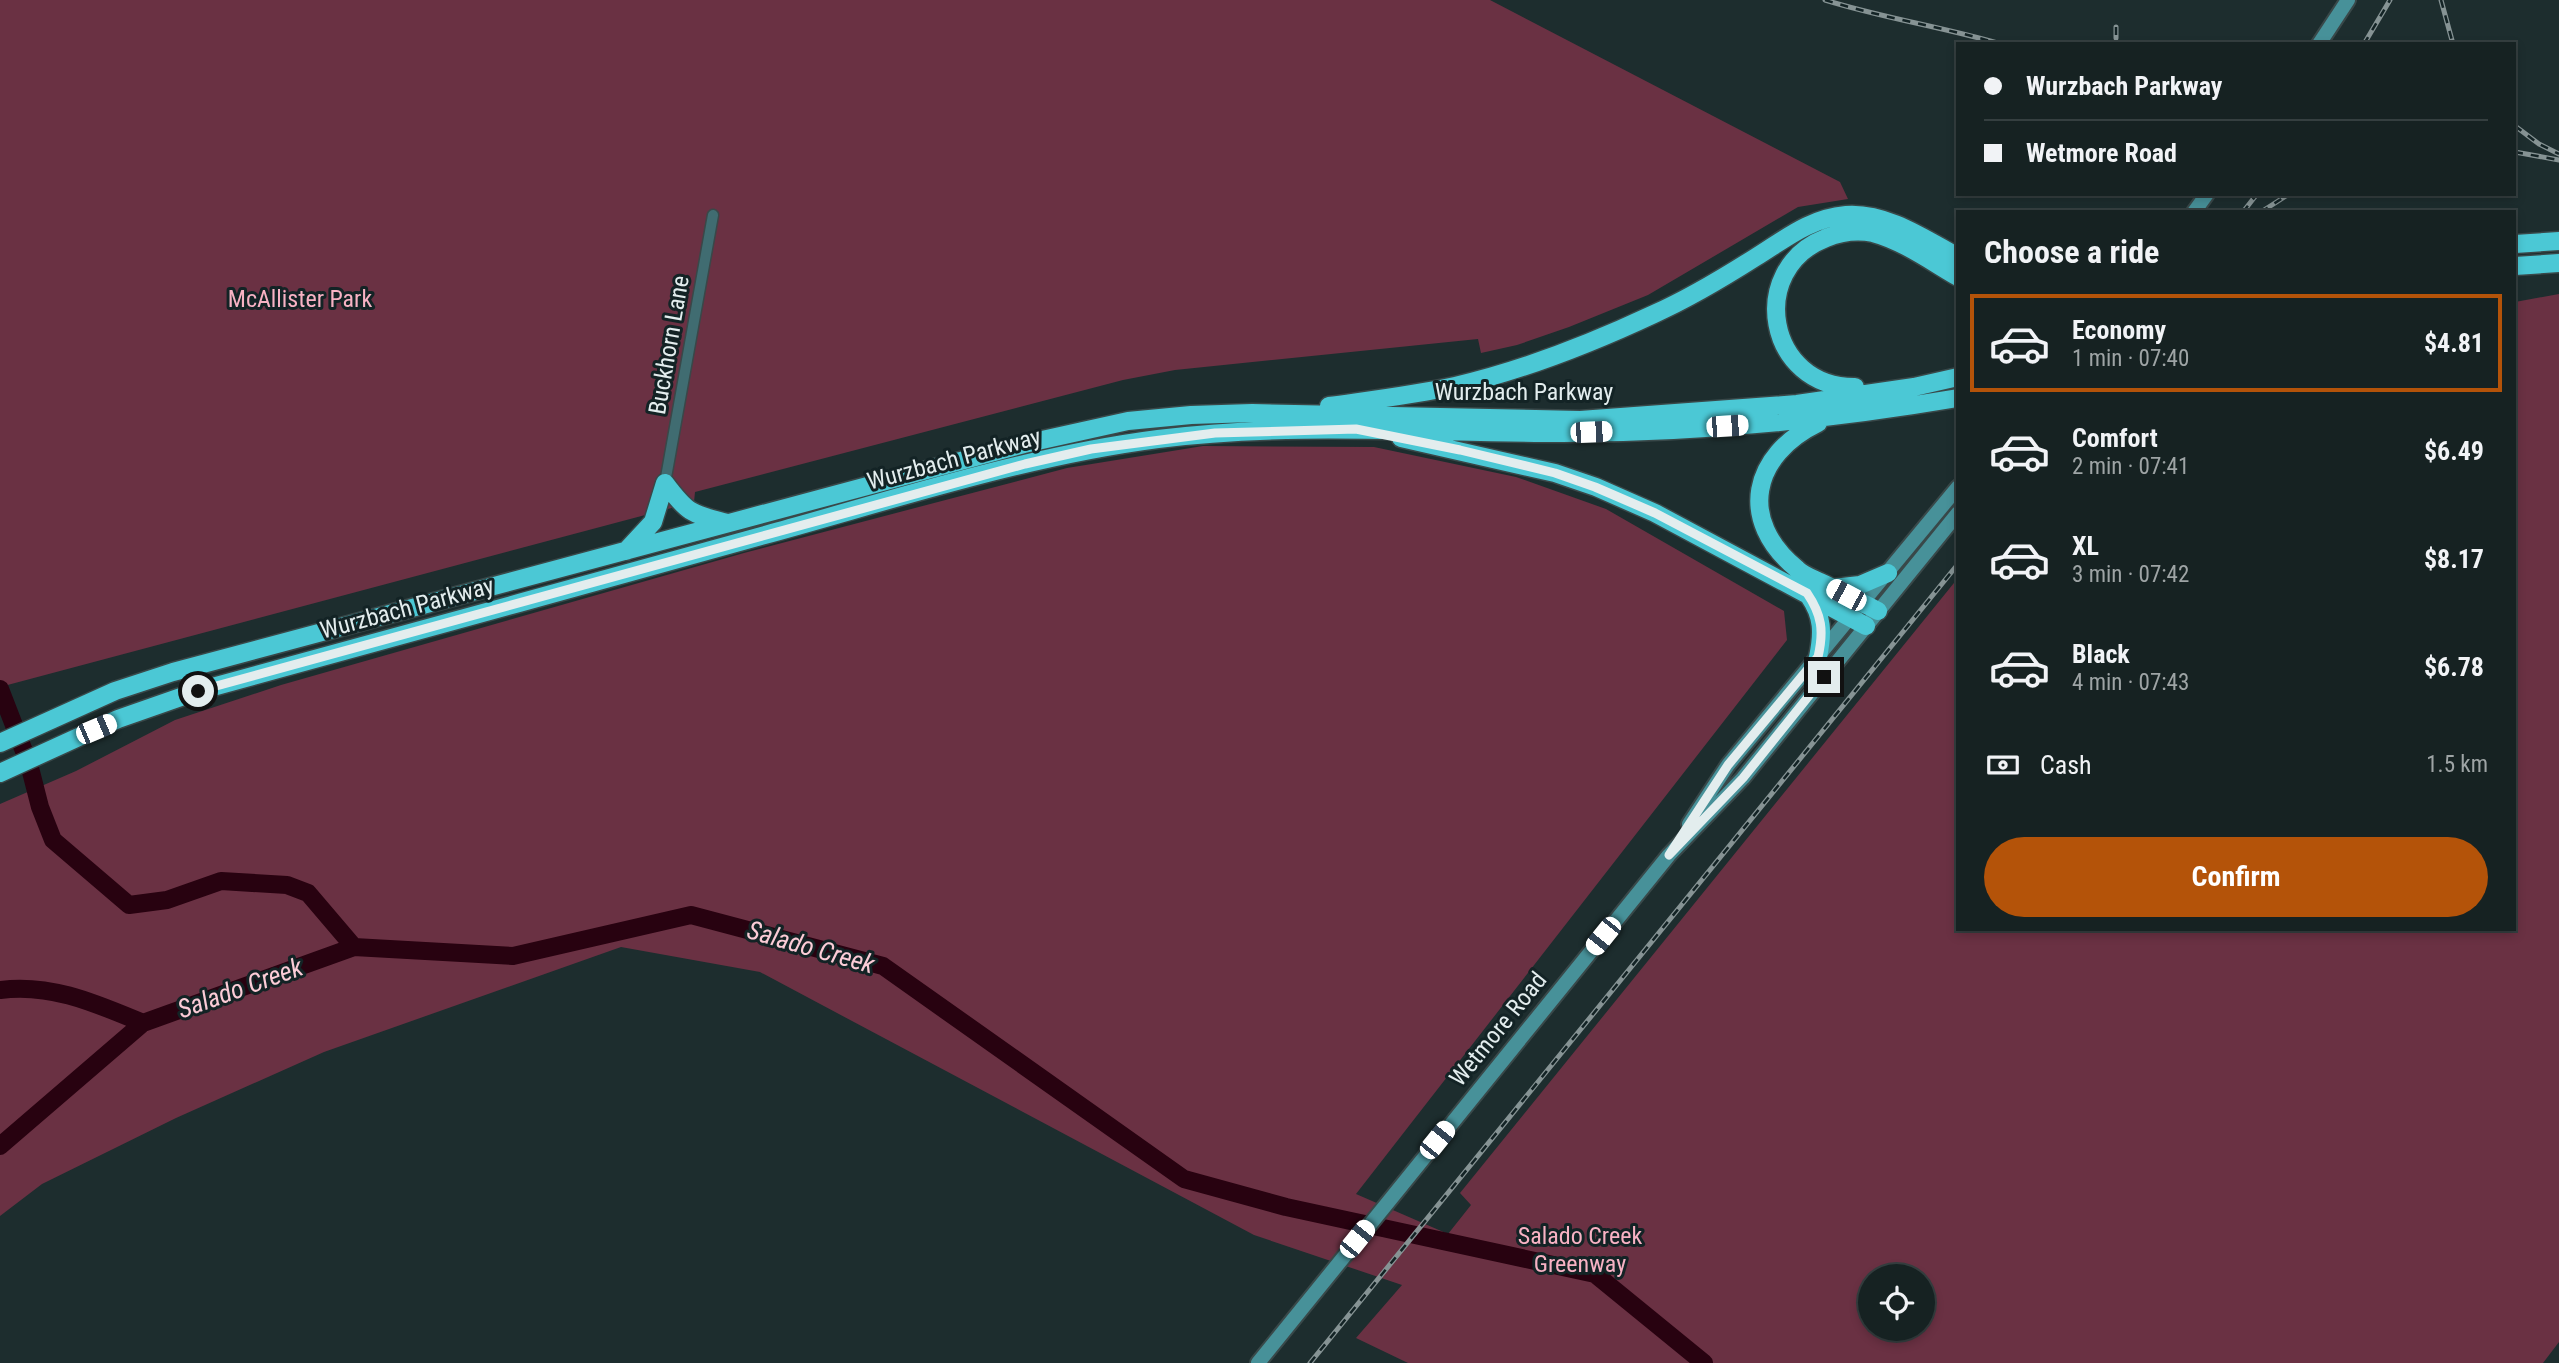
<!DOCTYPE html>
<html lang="en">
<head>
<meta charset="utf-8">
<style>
	body { margin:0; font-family:"Roboto Condensed",sans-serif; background:#1f2a2a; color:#f1f3f6; height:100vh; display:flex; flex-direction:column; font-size:26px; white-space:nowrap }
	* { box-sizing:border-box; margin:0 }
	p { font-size:23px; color:#9ea4a5 }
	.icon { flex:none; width:38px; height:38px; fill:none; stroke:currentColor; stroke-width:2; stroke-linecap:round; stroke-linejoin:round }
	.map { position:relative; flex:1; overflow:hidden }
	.side { position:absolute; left:1956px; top:210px; width:560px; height:721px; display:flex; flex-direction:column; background:#162222; border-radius:0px; box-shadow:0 4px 10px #0003,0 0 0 2px #353f40 }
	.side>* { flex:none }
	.banner { position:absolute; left:1956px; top:42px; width:560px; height:154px; border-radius:0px; box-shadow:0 4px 10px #0003,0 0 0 2px #353f40; display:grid; align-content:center; height:154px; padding:0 28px; background:#162222 }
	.controls { position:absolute; left:1858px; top:1264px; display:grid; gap:14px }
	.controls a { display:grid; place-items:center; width:77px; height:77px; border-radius:50%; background:#162222; box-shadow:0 4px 10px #0003,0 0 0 2px #353f40; font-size:35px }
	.end { position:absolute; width:32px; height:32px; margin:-16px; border:9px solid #e3edee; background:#111; box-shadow:0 0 0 4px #111 }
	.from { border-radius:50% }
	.car { position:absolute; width:21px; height:42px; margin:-21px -10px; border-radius:9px; box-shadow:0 0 5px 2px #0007; background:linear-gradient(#fff 24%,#345 0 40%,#fff 0 76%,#345 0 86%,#fff 0) }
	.banner b { display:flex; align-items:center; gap:24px; height:66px; font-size:26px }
	.banner b+b { border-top:2px solid #353f40 }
	.banner i { width:18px; height:18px; background:#f1f3f6 }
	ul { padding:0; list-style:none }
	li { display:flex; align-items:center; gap:21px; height:98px; margin:0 14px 10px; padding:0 14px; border:4px solid transparent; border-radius:0px }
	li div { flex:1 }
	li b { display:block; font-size:26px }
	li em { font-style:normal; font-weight:700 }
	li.selected { border-color:#b45309 }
	li>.icon { width:63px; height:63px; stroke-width:1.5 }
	h2 { padding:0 28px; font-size:32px; line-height:84px }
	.pay { display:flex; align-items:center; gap:18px; height:77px; padding:0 28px; font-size:26px }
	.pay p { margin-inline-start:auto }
	.cta { display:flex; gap:14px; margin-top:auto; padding:14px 28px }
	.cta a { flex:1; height:80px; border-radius:42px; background:#b45309; color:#fff; font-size:28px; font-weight:700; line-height:80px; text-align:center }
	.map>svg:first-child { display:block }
	.green { fill:#6a3143; fill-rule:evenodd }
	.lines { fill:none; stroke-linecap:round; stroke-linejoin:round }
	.river { stroke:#280210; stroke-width:18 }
	.street-casing { stroke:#394849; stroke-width:13 }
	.secondary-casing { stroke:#394849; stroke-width:18 }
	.highway-casing { stroke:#394849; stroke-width:21 }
	.street { stroke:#406c71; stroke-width:10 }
	.secondary { stroke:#479199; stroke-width:14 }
	.highway { stroke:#4bc8d5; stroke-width:18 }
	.rail-casing { stroke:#869394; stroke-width:5 }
	.rail { stroke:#132325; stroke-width:2.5; stroke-dasharray:8; stroke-linecap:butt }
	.route { stroke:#e3edee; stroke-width:9 }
	.labels { text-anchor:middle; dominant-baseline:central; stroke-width:6; stroke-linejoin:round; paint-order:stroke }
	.park-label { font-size:24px; fill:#f8b2c4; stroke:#132325 }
	.street-label { font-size:24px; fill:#e3edee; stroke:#132325 }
	.water-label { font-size:26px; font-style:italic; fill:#fcccd7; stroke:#132325 }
</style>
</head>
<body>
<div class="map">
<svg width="2559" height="1363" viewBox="0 0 2559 1363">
	<rect width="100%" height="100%" fill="#1d2d2e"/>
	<path class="green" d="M0,0H1490L1840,182L1848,199L1798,207L1648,295L1569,327L1517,345L1481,353L1478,339L1175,370L1123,380L695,492L694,502L0,687Z
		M2559,294V1342L2543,1363H1408L1356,1338L1402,1285L1254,1235L760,972L621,947L324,1052L176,1118L42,1184L0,1216V804L76,771L175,720L281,685L744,553L1067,468L1203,446L1374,447L1516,477L1606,509L1784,611L1787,640L1356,1194L1448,1234L1471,1205L1460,1193L1958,578V929H2515V302ZM1871,1276H1923V1328H1871Z"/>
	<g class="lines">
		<path class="river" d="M0,689L29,764L40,807L53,840L129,905L167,900L221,881L287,885L308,893L354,947
			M0,990C51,983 97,1004 143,1023
			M0,1146L143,1023L354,947L513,956L691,915L883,966L1184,1179L1286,1207L1595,1274L1704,1363"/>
		<g class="street-casing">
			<path id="street" d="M665,483L713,215"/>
		</g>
		<g class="secondary-casing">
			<path id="secondary" d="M2319,44L2348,0
				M2194,212L2207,194
				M1689,824L1728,765L1958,487
				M1258,1363L1669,855L1743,778L1958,513"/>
		</g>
		<g class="highway-casing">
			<path id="highway" d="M2515,244L2559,241
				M2515,266L2559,263
				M1855,387C1767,388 1746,269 1826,238C1841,232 1858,230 1873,233C1903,241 1932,262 1958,277
				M1329,406C1371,400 1414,395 1455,386C1524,370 1590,344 1654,314C1690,298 1723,278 1756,257C1785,239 1810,218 1846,215C1886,212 1925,239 1958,257
				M1818,423C1752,455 1737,520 1797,569C1803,575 1812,578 1820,582C1840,591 1859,601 1878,611
				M1401,438L1555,473L1596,487L1655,513L1866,626
				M665,483C688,514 692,514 727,523
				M626,551L653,522L665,483
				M1833,588L1860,585L1888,573
				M1809,596C1823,616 1823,633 1818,657
				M0,743L115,691L173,672L1024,444L1128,421L1191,415L1252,413L1580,420L1797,404L1914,387L1958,377
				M0,773L118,719L198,691C389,639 581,586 772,533C899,498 1027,456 1158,439C1292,422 1428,433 1563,433C1695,433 1828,420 1958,398"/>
		</g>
		<use href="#street" class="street"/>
		<use href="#secondary" class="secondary"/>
		<use href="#highway" class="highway"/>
		<g class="rail-casing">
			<path id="rail" d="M1825,0C1883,18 1943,27 2001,44
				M2441,0L2453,44
				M2116,27V38
				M2364,44L2390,0
				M2515,126L2539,144L2559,154
				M2515,152L2559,160
				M2243,212L2257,194
				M2261,212L2289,194
				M1310,1363L1958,564"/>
		</g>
		<use href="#rail" class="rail"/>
	</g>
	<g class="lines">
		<path class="route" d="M198,691L1025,464L1091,449L1215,433L1356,429L1460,450L1555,473L1595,487L1655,513L1807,593C1822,615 1824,631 1818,657L1728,765L1669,855L1743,778L1824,677"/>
	</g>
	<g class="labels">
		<g class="park-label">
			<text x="300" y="299">McAllister Park</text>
			<text x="1580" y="1236">Salado Creek<tspan x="1580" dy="28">Greenway</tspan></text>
		</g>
		<g class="street-label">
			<text transform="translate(669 345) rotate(-80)">Buckhorn Lane</text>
			<text x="1524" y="392">Wurzbach Parkway</text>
			<text transform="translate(954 459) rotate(-15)">Wurzbach Parkway</text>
			<text transform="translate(407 608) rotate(-15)">Wurzbach Parkway</text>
			<text transform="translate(1498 1029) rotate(-51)">Wetmore Road</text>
		</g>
		<g class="water-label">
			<text transform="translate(811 947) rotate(16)">Salado Creek</text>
			<text transform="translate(240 988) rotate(-20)">Salado Creek</text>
		</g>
	</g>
</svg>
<div class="controls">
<a><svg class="icon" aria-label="locate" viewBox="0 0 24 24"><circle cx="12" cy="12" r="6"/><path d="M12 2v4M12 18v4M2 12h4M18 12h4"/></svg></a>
</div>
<i class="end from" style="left:198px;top:691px"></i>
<i class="end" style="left:1824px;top:677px"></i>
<i class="car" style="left:1727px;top:426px;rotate:86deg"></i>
<i class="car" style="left:1591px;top:432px;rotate:88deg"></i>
<i class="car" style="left:1846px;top:595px;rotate:298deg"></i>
<i class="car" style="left:96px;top:729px;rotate:67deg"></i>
<i class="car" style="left:1603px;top:936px;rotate:219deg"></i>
<i class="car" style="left:1437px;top:1140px;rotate:39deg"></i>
<i class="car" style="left:1357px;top:1239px;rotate:39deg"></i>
<div class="banner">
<b><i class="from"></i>Wurzbach Parkway</b>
<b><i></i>Wetmore Road</b>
</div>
<section class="side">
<h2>Choose a ride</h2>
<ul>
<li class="selected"><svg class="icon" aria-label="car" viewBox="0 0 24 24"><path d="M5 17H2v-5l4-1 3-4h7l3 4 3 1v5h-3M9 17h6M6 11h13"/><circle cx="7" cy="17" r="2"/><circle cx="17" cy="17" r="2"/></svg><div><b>Economy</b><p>1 min · 07:40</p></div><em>$4.81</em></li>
<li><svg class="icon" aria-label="car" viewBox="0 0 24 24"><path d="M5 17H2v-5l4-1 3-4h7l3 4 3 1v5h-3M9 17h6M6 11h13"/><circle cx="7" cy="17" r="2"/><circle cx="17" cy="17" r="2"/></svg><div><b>Comfort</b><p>2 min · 07:41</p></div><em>$6.49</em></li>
<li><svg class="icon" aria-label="car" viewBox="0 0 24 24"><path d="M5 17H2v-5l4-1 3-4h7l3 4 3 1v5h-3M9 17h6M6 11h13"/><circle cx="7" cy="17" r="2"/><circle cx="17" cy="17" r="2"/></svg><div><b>XL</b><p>3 min · 07:42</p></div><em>$8.17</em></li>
<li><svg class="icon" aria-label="car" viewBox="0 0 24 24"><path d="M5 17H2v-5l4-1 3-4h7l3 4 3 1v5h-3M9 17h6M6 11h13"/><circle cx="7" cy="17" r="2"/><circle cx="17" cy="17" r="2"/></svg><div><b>Black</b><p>4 min · 07:43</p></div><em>$6.78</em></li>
</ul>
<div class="pay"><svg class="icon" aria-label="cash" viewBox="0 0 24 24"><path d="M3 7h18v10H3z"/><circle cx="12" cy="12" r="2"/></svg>Cash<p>1.5 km</p></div>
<div class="cta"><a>Confirm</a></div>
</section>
</div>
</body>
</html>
